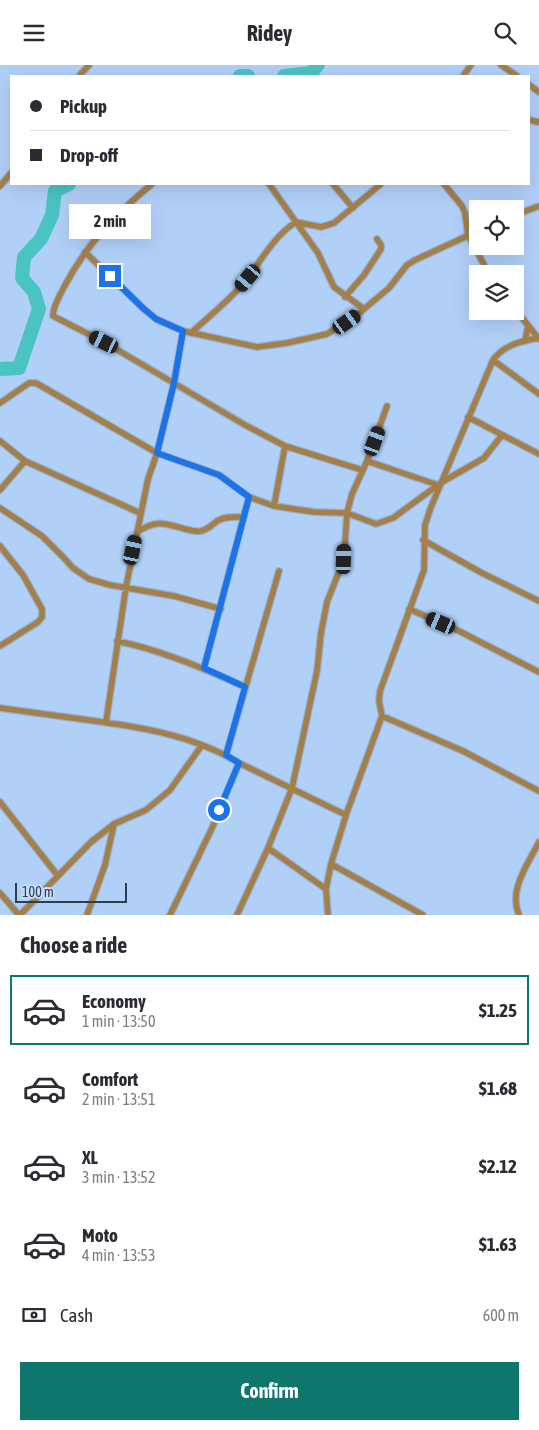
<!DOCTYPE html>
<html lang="en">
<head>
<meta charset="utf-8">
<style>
	body { margin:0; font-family:"Asap Condensed",sans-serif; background:#f7f7f7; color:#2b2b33; height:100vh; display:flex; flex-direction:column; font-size:19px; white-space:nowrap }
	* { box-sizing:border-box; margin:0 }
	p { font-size:16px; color:#7c7c81 }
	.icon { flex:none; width:28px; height:28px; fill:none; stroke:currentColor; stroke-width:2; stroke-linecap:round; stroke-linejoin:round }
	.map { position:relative; height:850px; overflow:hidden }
	.panel { display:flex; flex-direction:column; background:#fff; flex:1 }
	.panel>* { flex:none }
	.hud { position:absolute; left:10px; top:10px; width:520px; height:110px; border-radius:0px; box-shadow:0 5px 20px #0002; display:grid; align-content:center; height:110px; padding:0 20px; background:#fff }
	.tools { position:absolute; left:469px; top:135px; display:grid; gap:10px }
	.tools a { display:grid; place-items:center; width:55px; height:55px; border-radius:0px; background:#fff; box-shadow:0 5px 20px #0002; font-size:25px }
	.scale { position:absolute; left:15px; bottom:12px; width:112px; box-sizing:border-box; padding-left:5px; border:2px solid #2d3c50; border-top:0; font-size:14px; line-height:18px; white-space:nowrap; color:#2d3c50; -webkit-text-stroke:4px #c5ddfb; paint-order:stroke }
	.end { position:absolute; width:22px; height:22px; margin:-11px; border:6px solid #1a73e8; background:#fff; box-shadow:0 0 0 2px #fff }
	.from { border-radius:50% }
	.bubble { position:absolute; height:35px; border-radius:0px; background:#fff; box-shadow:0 5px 20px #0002; font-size:16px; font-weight:700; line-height:35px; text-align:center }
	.car { position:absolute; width:15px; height:30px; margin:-15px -8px; border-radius:6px; box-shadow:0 0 4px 1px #0007; background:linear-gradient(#222 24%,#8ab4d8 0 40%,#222 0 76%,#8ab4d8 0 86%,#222 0) }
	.hud b { display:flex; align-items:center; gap:18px; height:48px; font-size:19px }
	.hud b+b { border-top:1px solid #e1e1e2 }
	.hud i { width:12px; height:12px; background:#2b2b33 }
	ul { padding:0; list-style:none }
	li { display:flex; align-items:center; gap:15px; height:70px; margin:0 10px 8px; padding:0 10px; border:2px solid transparent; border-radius:0px }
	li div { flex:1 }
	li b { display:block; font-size:19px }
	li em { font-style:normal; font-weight:700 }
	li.active { border-color:#0f766e }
	li>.icon { width:45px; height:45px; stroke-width:1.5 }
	h2 { padding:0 20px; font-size:22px; line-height:60px }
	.pay { display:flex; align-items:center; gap:12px; height:55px; padding:0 20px; font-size:19px }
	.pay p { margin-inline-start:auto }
	.button { display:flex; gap:10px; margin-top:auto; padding:10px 20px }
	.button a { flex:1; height:58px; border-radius:0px; background:#0f766e; color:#fff; font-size:20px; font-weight:700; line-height:58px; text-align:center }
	header { display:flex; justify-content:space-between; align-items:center; height:65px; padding:0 20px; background:#fff; font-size:22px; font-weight:700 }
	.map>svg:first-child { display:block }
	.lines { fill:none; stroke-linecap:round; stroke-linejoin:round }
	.river { stroke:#4bc3c2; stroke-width:14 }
	.minor-casing { stroke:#94afd3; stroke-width:8 }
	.minor { stroke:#a57f48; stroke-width:5.5 }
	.route { stroke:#1a73e8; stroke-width:6 }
</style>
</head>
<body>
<header><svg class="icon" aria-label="menu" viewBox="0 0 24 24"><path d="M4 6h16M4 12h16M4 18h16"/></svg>Ridey<svg class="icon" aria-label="search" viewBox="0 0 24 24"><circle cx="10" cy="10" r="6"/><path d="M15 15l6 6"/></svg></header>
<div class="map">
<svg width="539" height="850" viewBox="0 0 539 850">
	<rect width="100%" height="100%" fill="#b1d0f8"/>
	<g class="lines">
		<path class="river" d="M240,11H248
			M284,11L311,8L318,0
			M0,304L19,303L39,244L34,227L22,213L24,192L41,174L52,150L55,126L69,119"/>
		<g class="minor-casing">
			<path id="minor" d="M501,0L517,11
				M79,11L89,0
				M463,11L471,0
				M529,20L539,27
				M529,55L539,57
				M152,119C114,150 87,179 64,222C60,231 53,240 53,251L104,277L245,360L285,381L362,405
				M269,119L318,188L334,222L364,244
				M333,119L353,143
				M444,119L462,141L465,148L468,170L489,209
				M0,121L11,108
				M515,150L539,141
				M85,187L144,244L156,254L183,266L257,282L287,278L327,269L358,249L389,223L407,200L415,195L478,166
				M345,232L364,210L381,184V180L377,174
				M515,244L539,274
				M191,268C207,253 225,239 240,222C259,201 271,173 296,157L321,162L334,158L381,119
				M525,276L528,261
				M493,295L539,329
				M0,338L29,318H36L157,388L219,410L249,432L274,441L314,447L347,448L376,459L393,453L442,417L484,393L502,370
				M468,352L539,389
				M0,376L25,396L140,448
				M367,396L438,420
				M0,425L25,396
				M274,441L285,381
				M0,443L42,471L64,493L73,503L89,514L110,520L174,531L221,544
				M137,467C157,454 164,458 185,464C189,465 196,467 201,466C207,465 212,460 217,456C225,451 235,452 244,452
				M423,475L482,508L539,536
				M0,481L23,510L42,544V552L38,557L0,581
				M409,544L457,565L539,607
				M117,576C161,585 204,603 245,622
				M204,603L249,432
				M0,643C29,647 59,651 88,655C140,662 193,670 239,698L346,750
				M382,651L463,686L539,726
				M106,657L126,522L148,414L157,388L174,318L183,266
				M226,690L279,506
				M0,737L58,811
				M268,783L326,824
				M331,799L423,850
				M0,828L19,850
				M20,850L91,777L114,759L146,745L170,725L202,680
				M87,850L105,800L114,759
				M170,850L213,761L239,698
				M237,850L268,783L292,723L317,606L321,568L327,537L344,494L347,448L352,429L367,396L387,341
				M328,850L326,824L331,799L346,750L382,651L379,636L380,626L424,505L425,460L431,442L493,295C504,280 521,276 538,273
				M519,850C508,825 528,799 539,777"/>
		</g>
		<use href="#minor" class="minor"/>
	</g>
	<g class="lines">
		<path class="route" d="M110,211L144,244L156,254L183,266L174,318L157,388L219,410L249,432L204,603L245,622L226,690L239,698L219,745"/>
	</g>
</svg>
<div class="tools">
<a><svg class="icon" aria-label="locate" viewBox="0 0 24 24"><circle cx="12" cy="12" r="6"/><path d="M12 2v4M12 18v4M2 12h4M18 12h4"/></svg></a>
<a><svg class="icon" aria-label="layers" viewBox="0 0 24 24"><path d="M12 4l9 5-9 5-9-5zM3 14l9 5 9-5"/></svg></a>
</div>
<div class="scale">100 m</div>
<i class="end from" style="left:219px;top:745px"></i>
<i class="end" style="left:110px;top:211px"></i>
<div class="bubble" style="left:69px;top:139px;width:82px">2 min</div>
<i class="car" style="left:248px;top:213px;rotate:220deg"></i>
<i class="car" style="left:347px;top:257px;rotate:55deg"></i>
<i class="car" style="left:104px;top:277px;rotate:296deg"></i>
<i class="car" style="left:375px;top:376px;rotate:20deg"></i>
<i class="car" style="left:133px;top:485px;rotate:12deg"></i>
<i class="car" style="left:344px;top:494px;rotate:2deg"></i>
<i class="car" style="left:441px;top:558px;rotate:293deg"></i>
<div class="hud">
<b><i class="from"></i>Pickup</b>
<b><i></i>Drop-off</b>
</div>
</div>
<section class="panel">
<h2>Choose a ride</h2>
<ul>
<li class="active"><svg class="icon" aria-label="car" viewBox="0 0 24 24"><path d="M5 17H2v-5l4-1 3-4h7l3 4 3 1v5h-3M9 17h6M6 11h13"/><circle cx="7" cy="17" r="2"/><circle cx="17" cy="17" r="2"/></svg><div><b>Economy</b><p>1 min · 13:50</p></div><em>$1.25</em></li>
<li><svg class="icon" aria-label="car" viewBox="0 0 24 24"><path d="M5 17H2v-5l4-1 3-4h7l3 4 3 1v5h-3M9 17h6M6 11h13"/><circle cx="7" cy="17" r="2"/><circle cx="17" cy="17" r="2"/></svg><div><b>Comfort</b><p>2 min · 13:51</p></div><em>$1.68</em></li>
<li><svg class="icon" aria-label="car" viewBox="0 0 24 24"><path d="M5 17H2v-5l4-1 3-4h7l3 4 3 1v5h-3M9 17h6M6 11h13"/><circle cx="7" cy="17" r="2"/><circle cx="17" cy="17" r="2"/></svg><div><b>XL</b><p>3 min · 13:52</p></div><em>$2.12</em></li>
<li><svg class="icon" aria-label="car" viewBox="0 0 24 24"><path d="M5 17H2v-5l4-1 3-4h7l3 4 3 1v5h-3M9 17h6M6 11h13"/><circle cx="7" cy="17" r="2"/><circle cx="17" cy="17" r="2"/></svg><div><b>Moto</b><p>4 min · 13:53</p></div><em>$1.63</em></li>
</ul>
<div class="pay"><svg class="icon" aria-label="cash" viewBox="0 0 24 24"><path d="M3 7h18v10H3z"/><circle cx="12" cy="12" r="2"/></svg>Cash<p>600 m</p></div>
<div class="button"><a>Confirm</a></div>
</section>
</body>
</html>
